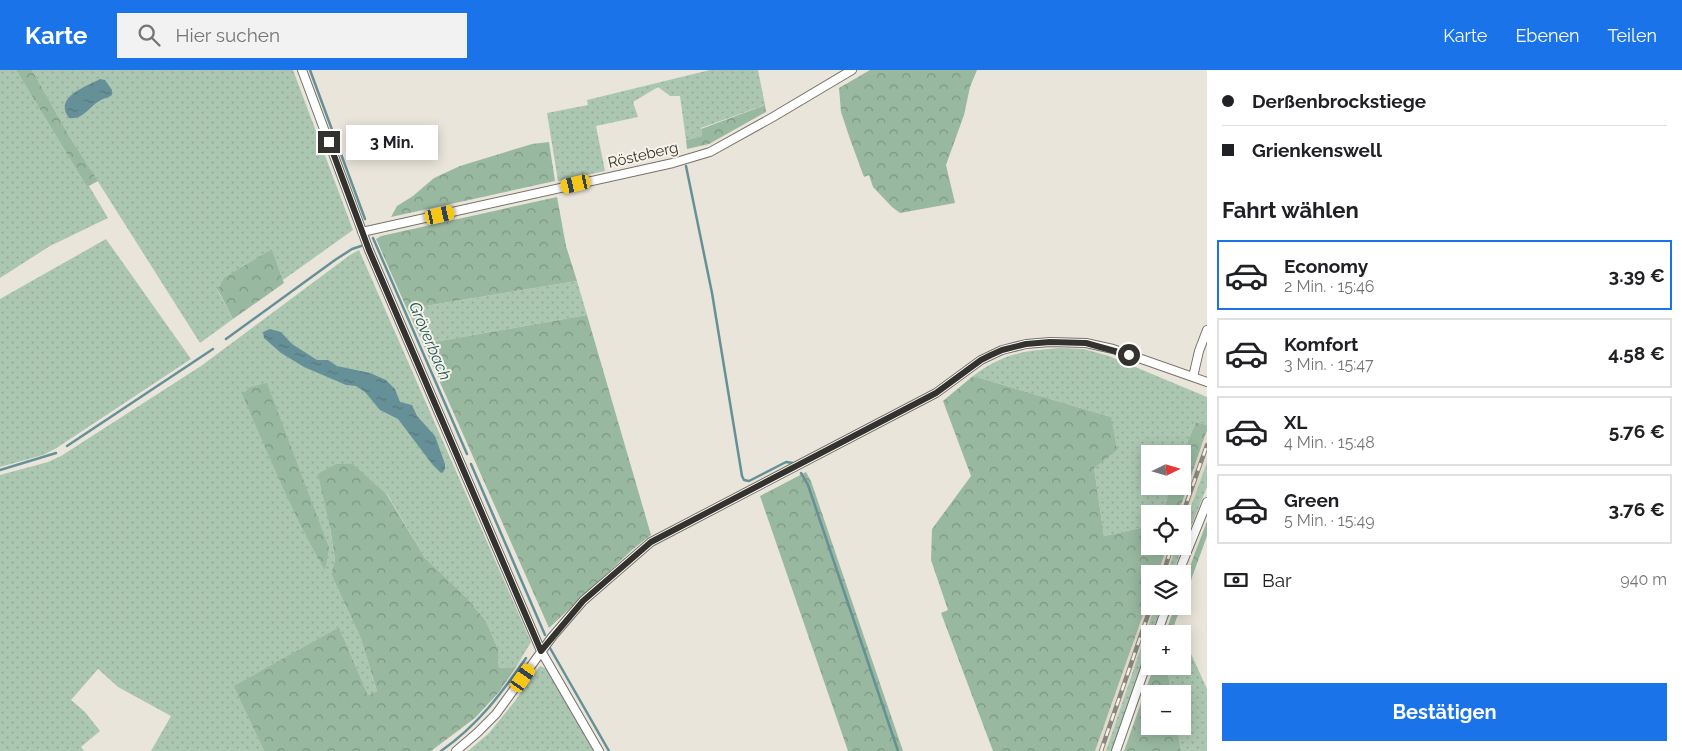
<!DOCTYPE html>
<html lang="de">
<head>
<meta charset="utf-8">
<style>
	body { margin:0; font-family:Raleway,sans-serif; background:#f2f2f2; color:#202124; height:100vh; display:flex; flex-direction:column; font-size:19px; white-space:nowrap }
	* { box-sizing:border-box; margin:0 }
	p { font-size:16px; color:#757577 }
	.icon { flex:none; width:28px; height:28px; fill:none; stroke:currentColor; stroke-width:2; stroke-linecap:round; stroke-linejoin:round }
	.map { position:relative; flex:1; overflow:hidden }
	.drawer { display:flex; flex-direction:column; background:#fff; width:475px }
	.drawer>* { flex:none }
	.banner { display:grid; align-content:center; height:110px; padding:0 15px; background:#fff }
	.needle { width:32px; rotate:85deg }
	.tools { position:absolute; left:1141px; top:375px; display:grid; gap:10px }
	.tools a { display:grid; place-items:center; width:50px; height:50px; border-radius:0px; background:#fff; box-shadow:0 2px 12px #0003; font-size:25px }
	.end { position:absolute; width:22px; height:22px; margin:-11px; border:6px solid #34322e; background:#fff; box-shadow:0 0 0 2px #fff }
	.from { border-radius:50% }
	.bubble { position:absolute; height:35px; border-radius:0px; background:#fff; box-shadow:0 2px 12px #0003; font-size:16px; font-weight:700; line-height:35px; text-align:center }
	.car { position:absolute; width:15px; height:30px; margin:-15px -8px; border-radius:6px; box-shadow:0 0 4px 1px #0007; background:linear-gradient(#f5c518 24%,#345 0 40%,#f5c518 0 76%,#345 0 86%,#f5c518 0) }
	.banner b { display:flex; align-items:center; gap:18px; height:48px; font-size:19px }
	.banner b+b { border-top:1px solid #e0e0e0 }
	.banner i { width:12px; height:12px; background:#202124 }
	ul { padding:0; list-style:none }
	li { display:flex; align-items:center; gap:15px; height:70px; margin:0 10px 8px; padding:0 5px; border:2px solid #e0e0e0; border-radius:0px }
	li div { flex:1 }
	li b { display:block; font-size:19px }
	li em { font-style:normal; font-weight:700 }
	li.selected { border-color:#1a73e8 }
	li>.icon { width:45px; height:45px; stroke-width:1.5 }
	h2 { padding:0 15px; font-size:22px; line-height:60px }
	.pay { display:flex; align-items:center; gap:12px; height:55px; padding:0 15px; font-size:19px }
	.pay p { margin-inline-start:auto }
	.cta { display:flex; gap:10px; margin-top:auto; padding:10px 15px }
	.cta a { flex:1; height:58px; border-radius:0px; background:#1a73e8; color:#fff; font-size:20px; font-weight:700; line-height:58px; text-align:center }
	header { display:flex; align-items:center; gap:30px; box-sizing:border-box; height:70px; padding:0 25px; background:#1a73e8; color:#fff }
	header strong { font-size:24px }
	nav { display:flex; gap:28px; margin-inline-start:auto; font-size:18px }
	.search { width:350px; height:45px; background:#f2f2f2; display:flex; align-items:center; gap:12px; box-sizing:border-box; padding:0 18px; border-radius:0px; color:#757577; font-size:19px }
	main { display:flex; flex:1; min-height:0 }
	.map>svg:first-child { display:block }
	.built { fill:#e2dbc9 }
	.grass { fill:url(#grass-dots) }
	.forest { fill:url(#forest-crowns) }
	.water { fill:url(#water-ripples) }
	.lines { fill:none; stroke-linecap:round; stroke-linejoin:round }
	.stream { stroke:#669098; stroke-width:2.5 }
	.street-casing { stroke:#767268; stroke-width:10 }
	.street { stroke:#fff; stroke-width:8 }
	.rail-casing { stroke:#89867f; stroke-width:4.5 }
	.rail { stroke:#f7f2e7; stroke-width:2.5; stroke-dasharray:8; stroke-linecap:butt }
	.route { stroke:#34322e; stroke-width:6 }
	.labels { text-anchor:middle; dominant-baseline:central; stroke-width:4; stroke-linejoin:round; paint-order:stroke }
	.street-label { font-size:15px; fill:#34322e; stroke:#f7f2e7 }
	.water-label { font-size:16px; font-style:italic; fill:#17545e; stroke:#f7f2e7 }
</style>
</head>
<body>
<header>
<strong>Karte</strong>
<div class="search"><svg class="icon" aria-label="search" viewBox="0 0 24 24"><circle cx="10" cy="10" r="6"/><path d="M15 15l6 6"/></svg>Hier suchen</div>
<nav><a>Karte</a><a>Ebenen</a><a>Teilen</a></nav>
</header>
<main>
<div class="map">
<svg width="1207" height="681" viewBox="0 0 1207 681">
	<defs>
		<pattern id="grass-dots" width="8" height="8" patternUnits="userSpaceOnUse" patternTransform="scale(1.25)"><rect width="8" height="8" fill="#abc7b1"/><path d="M2 2h.1M6 6h.1" fill="none" stroke="#94ab99" stroke-width="1.8" stroke-linecap="round"/></pattern>
		<pattern id="forest-crowns" width="20" height="18" patternUnits="userSpaceOnUse" patternTransform="scale(1.25)"><rect width="20" height="18" fill="#99b8a0"/><path d="M2 6a3 3 0 1 1 6 0M12 15a3 3 0 1 1 6 0" fill="none" stroke="#7e9683"/></pattern>
		<pattern id="water-ripples" width="26" height="14" patternUnits="userSpaceOnUse" patternTransform="scale(1.25)"><rect width="26" height="14" fill="#669098"/><path d="M2 4q2-2 4 0t4 0M15 11q2-2 4 0t4 0" fill="none" stroke="#55767c"/></pattern>
	</defs>
	<rect width="100%" height="100%" fill="#eae5da"/>
	<path class="built" d="M1207,360V392L1183,459L1182,444H1178Z
		M1167,476H1176L1167,504H1158Z
		M1150,525V536H1155L1106,681H1095Z"/>
	<path class="grass" d="M0,0H16L87,117L89,116L108,148L50,176L0,208Z
		M32,0H293L353,160L283,210L272,179L218,221L233,249L200,273L71,69Z
		M710,0H758L765,35L701,58L702,66L686,70L680,26H670L658,17L633,32L638,47L596,56L605,101L558,111L547,43L588,35L587,30Z
		M106,169L191,289L55,379L43,385L0,397V229Z
		M359,180L531,572L516,597L498,598V579L486,551L466,527L425,488L387,424L330,458L335,490L331,504L361,569L377,621L368,625L339,557L235,616L264,681H151L171,646L118,617L98,599L71,630L85,642L100,661L81,677L84,681H0V405L48,392L61,386L201,296L350,185Z
		M577,211L587,245L423,274L407,239Z
		M1060,278L1084,279L1109,286L1207,327V355L1196,352L1182,384H1150V416H1171L1164,439L1158,444H1150L1149,456L1104,466L1094,398L1111,347L973,306C1003,283 1023,281 1060,278Z
		M1207,392V417L1172,504H1167L1176,476H1182L1183,459Z
		M1155,536H1161L1152,564H1150V569L1111,681H1106Z
		M1182,564L1207,619V681H1181L1177,656H1182V624H1171L1167,596H1182Z
		M540,596L547,599L594,681H468L489,663L515,631Z"/>
	<path class="forest" d="M16,0H32L71,69L98,111L87,117Z
		M870,0H977L970,17L964,45L946,95L955,133L900,143L892,137L873,117L869,105L864,107L850,69L841,42L839,18Z
		M765,35L766,42L709,74L687,79L686,70L702,66L701,59Z
		M549,72L555,111L391,147L397,136L413,126L434,108L460,96L532,74Z
		M557,127L566,176L577,211L407,239L376,169L381,166Z
		M272,179L284,213L233,249L218,220L224,208Z
		M587,245L651,465L632,480L549,558L423,274Z
		M973,306L1111,347L1117,380L1094,398L1104,466L1149,456L1150,450V476H1167L1158,504H1150V525L1095,681H993L941,543L948,540L931,490L932,459L971,406L943,331Z
		M267,313L329,478L325,500C292,444 268,383 242,324L251,317Z
		M1196,352L1207,355V360L1178,444H1158L1164,439L1171,416H1182V384Z
		M336,394H353L387,425L425,488L466,527L486,551L498,579V598L516,597L499,622L475,648L431,681H264L234,616L339,557L368,625L377,621L361,569L331,504L335,490L330,457L318,404Z
		M806,402L811,411L903,681H848L760,426Z
		M1207,451V466L1183,532V515Z
		M1175,536H1181L1171,564H1165Z
		M1154,596H1167L1171,624H1150V656H1177L1181,681H1124Z"/>
	<path class="water" d="M100,9L105,10L112,20V25C108,28 105,28 101,30C89,36 84,50 69,48C53,27 86,17 100,9Z
		M270,259L281,262L292,274L317,290H328L337,296L370,303L386,310L395,319L400,332L412,335L417,346L435,366L445,394V399L443,402L441,403L432,394L398,349L380,340L365,322L356,316L346,315L304,297L281,283L264,268L263,262Z"/>
	<g class="lines">
		<path class="stream" d="M310,0L365,149
			M686,96L712,223L742,406L744,410L749,411L786,392L793,393
			M373,168L467,384
			M226,269L335,190L352,179L361,176
			M67,376L213,279
			M471,394L545,565
			M0,400L56,383
			M801,403L808,415L898,681
			M550,578L609,681
			M441,681C478,655 501,624 526,588"/>
		<g class="street-casing">
			<path id="street" d="M302,0L369,180L541,581L599,681
				M362,162L673,93L710,82L773,47L852,0
				M1193,307L1199,281L1207,260
				M1178,504L1207,432
				M1157,564L1167,536
				M456,681L477,663L496,644L552,567L583,531L651,472L936,323L981,290L1002,280L1026,274L1050,272L1086,273L1113,279L1207,312
				M1116,681L1150,584"/>
		</g>
		<use href="#street" class="street"/>
		<g class="rail-casing">
			<path id="rail" d="M1182,446L1207,375
				M1163,504L1172,476
				M1101,681L1151,536"/>
		</g>
		<use href="#rail" class="rail"/>
	</g>
	<g class="lines">
		<path class="route" d="M329,72L369,180L541,581L583,531L651,472L936,323L981,290L991,285L1002,280L1026,274L1050,272L1086,273L1129,285"/>
	</g>
	<g class="labels">
		<g class="street-label">
			<text transform="translate(643 85) rotate(-13)">Rösteberg</text>
		</g>
		<g class="water-label">
			<text transform="translate(430 271) rotate(67)">Gröverbach</text>
		</g>
	</g>
</svg>
<div class="tools">
<a><svg class="needle" viewBox="-14 -14 28 28"><path d="M0-13l5 13h-10z" fill="#e53935"/><path d="M0 13l5-13h-10z" fill="#757577"/></svg></a>
<a><svg class="icon" aria-label="locate" viewBox="0 0 24 24"><circle cx="12" cy="12" r="6"/><path d="M12 2v4M12 18v4M2 12h4M18 12h4"/></svg></a>
<a><svg class="icon" aria-label="layers" viewBox="0 0 24 24"><path d="M12 4l9 5-9 5-9-5zM3 14l9 5 9-5"/></svg></a>
<a>+</a>
<a>−</a>
</div>
<i class="end from" style="left:1129px;top:285px"></i>
<i class="end" style="left:329px;top:72px"></i>
<div class="bubble" style="left:346px;top:55px;width:92px">3 Min.</div>
<i class="car" style="left:576px;top:114px;rotate:257deg"></i>
<i class="car" style="left:440px;top:145px;rotate:77deg"></i>
<i class="car" style="left:523px;top:608px;rotate:35deg"></i>
</div>
<section class="drawer">
<div class="banner">
<b><i class="from"></i>Derßenbrockstiege</b>
<b><i></i>Grienkenswell</b>
</div>
<h2>Fahrt wählen</h2>
<ul>
<li class="selected"><svg class="icon" aria-label="car" viewBox="0 0 24 24"><path d="M5 17H2v-5l4-1 3-4h7l3 4 3 1v5h-3M9 17h6M6 11h13"/><circle cx="7" cy="17" r="2"/><circle cx="17" cy="17" r="2"/></svg><div><b>Economy</b><p>2 Min. · 15:46</p></div><em>3.39 €</em></li>
<li><svg class="icon" aria-label="car" viewBox="0 0 24 24"><path d="M5 17H2v-5l4-1 3-4h7l3 4 3 1v5h-3M9 17h6M6 11h13"/><circle cx="7" cy="17" r="2"/><circle cx="17" cy="17" r="2"/></svg><div><b>Komfort</b><p>3 Min. · 15:47</p></div><em>4.58 €</em></li>
<li><svg class="icon" aria-label="car" viewBox="0 0 24 24"><path d="M5 17H2v-5l4-1 3-4h7l3 4 3 1v5h-3M9 17h6M6 11h13"/><circle cx="7" cy="17" r="2"/><circle cx="17" cy="17" r="2"/></svg><div><b>XL</b><p>4 Min. · 15:48</p></div><em>5.76 €</em></li>
<li><svg class="icon" aria-label="car" viewBox="0 0 24 24"><path d="M5 17H2v-5l4-1 3-4h7l3 4 3 1v5h-3M9 17h6M6 11h13"/><circle cx="7" cy="17" r="2"/><circle cx="17" cy="17" r="2"/></svg><div><b>Green</b><p>5 Min. · 15:49</p></div><em>3.76 €</em></li>
</ul>
<div class="pay"><svg class="icon" aria-label="cash" viewBox="0 0 24 24"><path d="M3 7h18v10H3z"/><circle cx="12" cy="12" r="2"/></svg>Bar<p>940 m</p></div>
<div class="cta"><a>Bestätigen</a></div>
</section>
</main>
</body>
</html>
